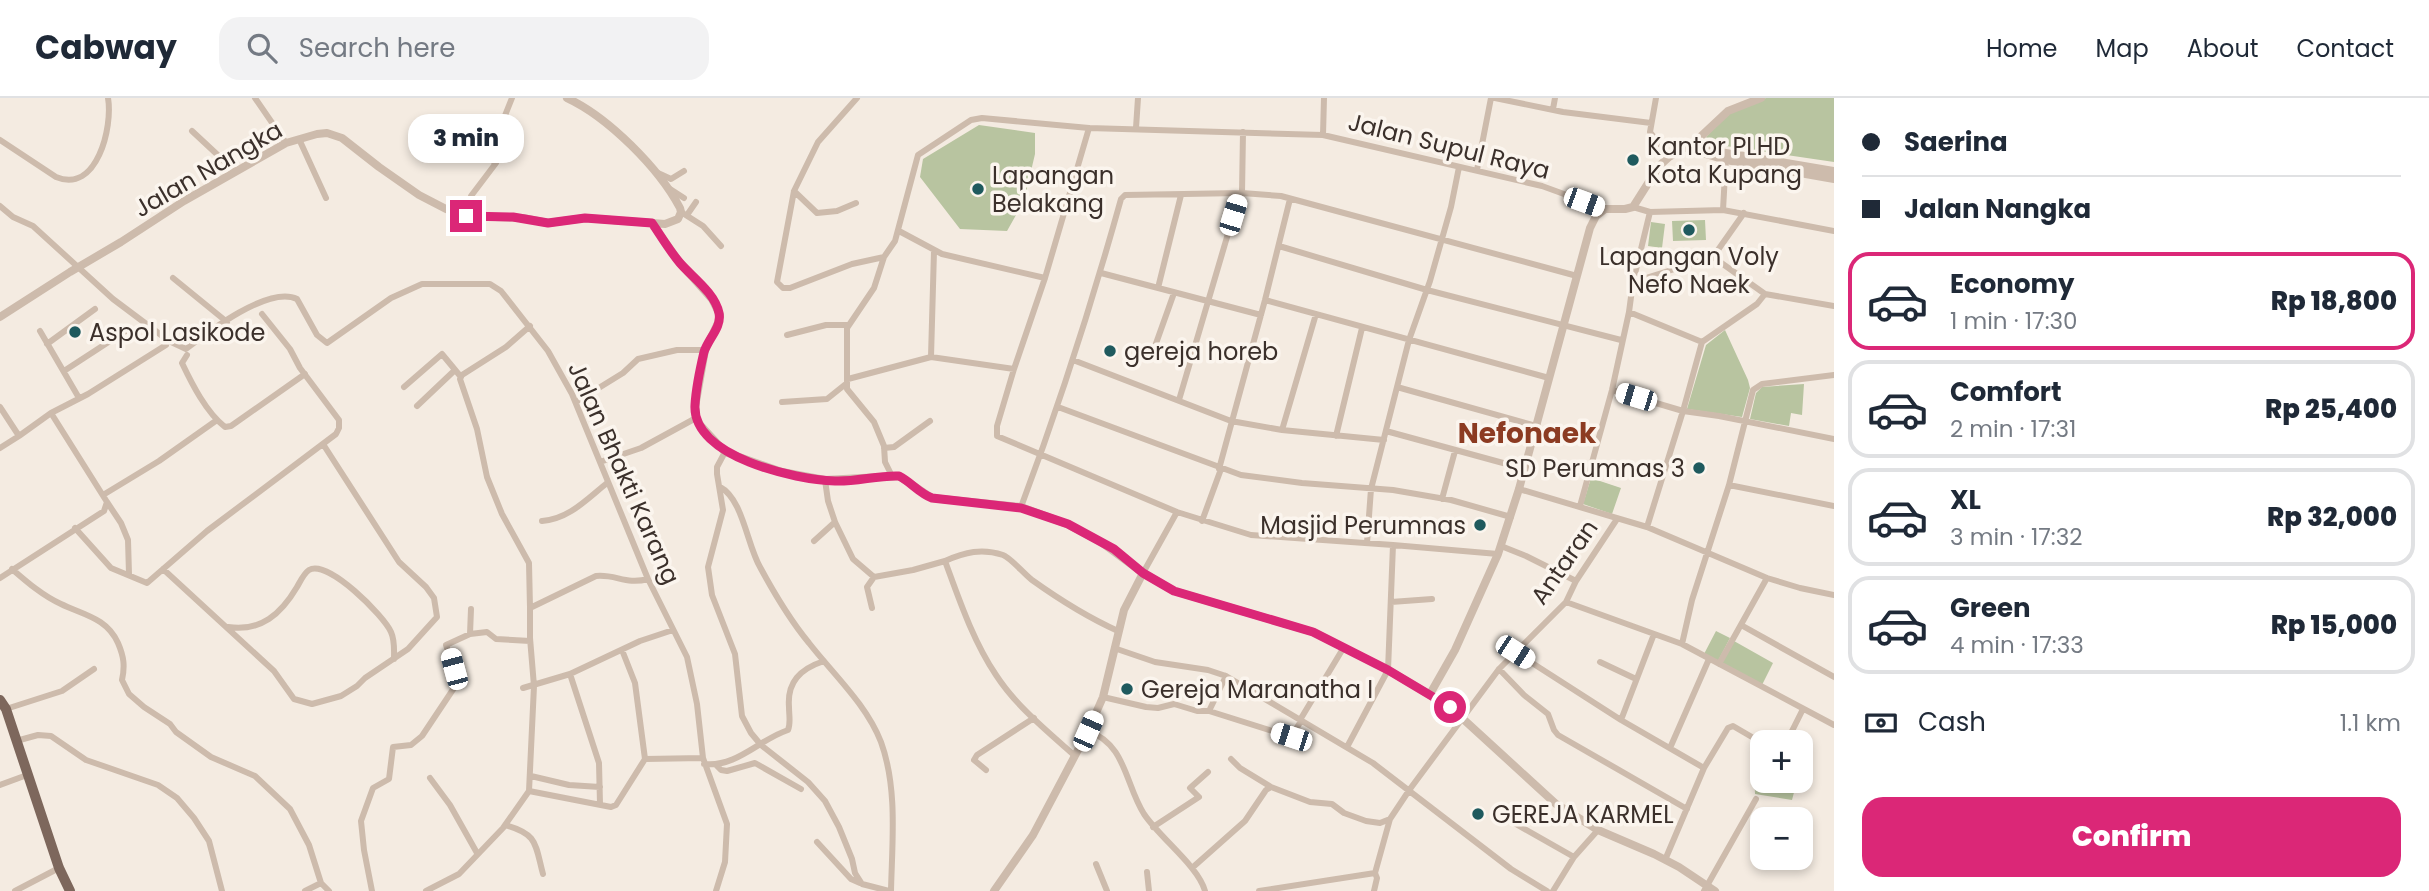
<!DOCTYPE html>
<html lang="en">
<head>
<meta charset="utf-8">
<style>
	body { margin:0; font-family:Poppins,sans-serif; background:#f2f2f3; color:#1f2937; height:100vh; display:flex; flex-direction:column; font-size:26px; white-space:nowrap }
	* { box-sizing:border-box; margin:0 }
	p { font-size:23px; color:#747a83 }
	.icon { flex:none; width:38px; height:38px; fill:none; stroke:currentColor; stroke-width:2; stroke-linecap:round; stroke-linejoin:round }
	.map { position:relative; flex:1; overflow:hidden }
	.side { display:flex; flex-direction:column; background:#fff; width:595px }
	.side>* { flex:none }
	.top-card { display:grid; align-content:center; height:154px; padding:0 28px; background:#fff }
	.fabs { position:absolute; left:1750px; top:632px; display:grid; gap:14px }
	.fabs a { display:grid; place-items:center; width:63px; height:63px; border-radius:14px; background:#fff; box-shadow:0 4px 10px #0003; font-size:35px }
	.end { position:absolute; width:32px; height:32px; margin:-16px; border:9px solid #db2777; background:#fff; box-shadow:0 0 0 4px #fff }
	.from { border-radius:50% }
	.bubble { position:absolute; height:49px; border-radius:21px; background:#fff; box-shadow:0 4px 10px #0003; font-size:23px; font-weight:800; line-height:49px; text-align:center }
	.car { position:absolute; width:21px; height:42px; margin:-21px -10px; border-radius:9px; box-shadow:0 0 5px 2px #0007; background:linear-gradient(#fff 24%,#345 0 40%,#fff 0 76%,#345 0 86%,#fff 0) }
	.top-card b { display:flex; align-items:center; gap:24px; height:66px; font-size:26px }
	.top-card b+b { border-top:2px solid #e0e1e3 }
	.top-card i { width:18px; height:18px; background:#1f2937 }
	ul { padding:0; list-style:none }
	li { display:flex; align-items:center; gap:21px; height:98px; margin:0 14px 10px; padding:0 14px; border:4px solid #e0e1e3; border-radius:21px }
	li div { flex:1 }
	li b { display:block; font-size:26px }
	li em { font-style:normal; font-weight:800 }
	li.on { border-color:#db2777 }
	li>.icon { width:63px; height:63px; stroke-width:1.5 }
	.pay { display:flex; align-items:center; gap:18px; height:77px; padding:0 28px; font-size:26px }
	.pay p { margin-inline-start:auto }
	.button { display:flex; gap:14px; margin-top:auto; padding:14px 28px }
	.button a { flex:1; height:80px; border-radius:21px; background:#db2777; color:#fff; font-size:28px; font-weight:800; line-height:80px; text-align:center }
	header { display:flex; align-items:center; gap:42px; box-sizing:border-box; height:98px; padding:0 35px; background:#fff; border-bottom:2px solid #e0e1e3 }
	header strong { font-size:33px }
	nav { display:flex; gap:38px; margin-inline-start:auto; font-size:24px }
	.search { width:490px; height:63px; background:#f2f2f3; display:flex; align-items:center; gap:18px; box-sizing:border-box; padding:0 24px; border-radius:21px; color:#747a83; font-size:26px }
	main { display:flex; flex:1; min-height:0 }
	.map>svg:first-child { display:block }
	.green { fill:#b8c4a0 }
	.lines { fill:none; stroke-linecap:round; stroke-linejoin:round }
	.minor { stroke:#cdbbac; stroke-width:6 }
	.tertiary { stroke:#cdbbac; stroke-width:8 }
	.primary { stroke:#7d675c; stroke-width:10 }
	.route { stroke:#db2777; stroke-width:9 }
	.poi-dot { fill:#1f5a5e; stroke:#fbf5ee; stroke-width:2.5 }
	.labels { text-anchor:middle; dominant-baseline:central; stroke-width:7; stroke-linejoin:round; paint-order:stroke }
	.street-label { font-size:24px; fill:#3b302b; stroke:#fbf5ee }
	.poi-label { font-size:24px; fill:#3b302b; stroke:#fbf5ee; text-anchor:start }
	.quarter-label { font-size:28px; font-weight:bold; fill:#8c3b22; stroke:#fbf5ee }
</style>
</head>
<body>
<header>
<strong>Cabway</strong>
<div class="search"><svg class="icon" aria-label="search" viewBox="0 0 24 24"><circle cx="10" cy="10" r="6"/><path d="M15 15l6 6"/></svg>Search here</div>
<nav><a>Home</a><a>Map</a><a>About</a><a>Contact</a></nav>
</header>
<main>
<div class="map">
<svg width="1834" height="793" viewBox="0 0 1834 793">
	<rect width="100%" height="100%" fill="#f4ebe1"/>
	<path class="green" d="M1766,0H1834V64L1712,46L1706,39L1731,12Z
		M979,27L1035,35V56L1024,103L1007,133L960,131L920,79L923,61Z
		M1705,122L1706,142L1673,143L1672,123Z
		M1651,124L1665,126L1662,150L1648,148Z
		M1725,232L1748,282L1750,290L1742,319L1687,311L1706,247Z
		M1804,286L1802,317L1791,315L1789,328L1750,321L1756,295L1762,289Z
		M1591,380L1621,390L1612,416L1583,406Z
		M1716,533L1730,540L1718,563L1704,556Z
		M1734,543L1773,565L1762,587L1722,565Z
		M1762,644V682L1797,683L1792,702L1755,696L1754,669L1758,645Z"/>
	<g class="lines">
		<path class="minor" d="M255,0L286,45
			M857,0L818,44L794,93L777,184L783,190H790L852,166L884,159
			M1495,0L1563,14L1651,25
			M1656,0L1650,34L1669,59
			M1553,11L1555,0
			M1089,30L1045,180L1014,271L997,328V338L1177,414L1251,437L1393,447
			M1136,30L1138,0
			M192,33L236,74
			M1323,37L1324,0
			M299,41L326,100
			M0,42L56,79C97,96 113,29 108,0
			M1477,72L1491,0
			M658,75L671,81L684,73
			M670,91L684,100
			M794,93L817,115L837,113L856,105
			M1242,95L1243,34
			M0,108L13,119L33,128L113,201L169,243L186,251C208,234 269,187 297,201L317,237L327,245L391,200L422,186H490L501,193L548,253L572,296L648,481L687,559L697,606L703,660L727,726L725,764L716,793
			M1633,109L1650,114L1723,112L1834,133
			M1723,112L1726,58
			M681,114L703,128L721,148
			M687,117L696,104
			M468,118L471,98L496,65L489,60L503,34L504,20L512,0
			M899,133L942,156L1045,180
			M1279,148L1427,192L1621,242
			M1713,159L1744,115
			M1101,175L1261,217
			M173,180L227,224
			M1633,184L1650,114
			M1158,190L1181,97
			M1265,202L1549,280
			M530,228L506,249L462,277L460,281L477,331L487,379L502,416L529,465L530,510
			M40,233L79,300
			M787,237L826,227H848
			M1702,244L1629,214L1633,184L1713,159L1765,196L1834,208
			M47,246L95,211
			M1154,251L1174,195
			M187,257L182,265C192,286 206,314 225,329L231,328L305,276
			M931,259L1014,271
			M1073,262L1231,323L1282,332L1384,342
			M64,273L130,230
			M848,281L931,259L934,153
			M404,289L442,256L461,279
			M1397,289L1536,328
			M1612,292L1683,313L1702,244L1757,206L1765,196
			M1179,302L1240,95
			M576,304L623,275L638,261L677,252H705
			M782,304L827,301L847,285
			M417,308L455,272
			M0,309L19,338L51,315L107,404L104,413L0,480
			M1058,309L1241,377L1302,385L1393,392L1451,402L1511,419
			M51,315L88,296L166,247
			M1282,332L1316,216
			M1386,333L1525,371
			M1336,338L1362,230
			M0,350L19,338
			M884,350L894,349L930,323
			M725,354L717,369V376L723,412L708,469L712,497L735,556L742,618L751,635L761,647L808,684L825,703L839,729L852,761L855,775L862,786L889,793
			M600,364L641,350L696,320
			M1219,371L1265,202L1290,101
			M892,378L885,364L884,348L874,324L847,291V230L874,190L884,159L895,143L918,57L971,22L982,20L1089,30L1323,37L1542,88L1605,111
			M1729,387L1834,408
			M720,389C743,401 747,447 760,469C774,495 790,522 809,545C834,577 866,606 881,644C898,691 892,745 891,793
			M1519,391L1647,429L1767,480L1800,490L1834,497
			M103,397L159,363L217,322
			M1442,401L1455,353
			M107,404L121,425L128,442L129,476
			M1580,408L1612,292L1629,214
			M1021,409C1059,308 1092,205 1121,101L1125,97L1242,95L1281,98L1577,178
			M542,423C569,421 587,401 607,385
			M1202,423L1221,371
			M835,424L853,461L874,479
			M1647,429L1683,313L1719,318L1834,341
			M75,430L111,470L147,485L207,433L336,336L339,330V322L300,270L290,251L262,216
			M814,443L835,424L828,403L825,382
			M1367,445L1371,391L1409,242L1430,183L1451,109L1459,69
			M1501,448L1526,458L1576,483
			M945,463C965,454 982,450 1003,457C1011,460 1024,476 1032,482C1060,502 1087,519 1118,533
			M12,471C27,484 43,498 61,506C84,517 107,520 118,545C124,559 125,568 122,582L129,596L144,609L170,626L176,634L211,659L255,678L290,711L309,747L321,785L329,793
			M163,471L274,573L294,601L312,606L341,598L357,588L365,580L408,551L437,519L434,500L426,489L399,464L323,346
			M1143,475L1177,414
			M1391,504L1432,501
			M1566,504L1682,546L1834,627
			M872,510L867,489L874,479L913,472L945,463C959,501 973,543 996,577C1016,608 1048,634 1075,658
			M1741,527L1834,579
			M228,529C261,534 281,516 297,489C300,484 304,475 309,472C328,461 384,518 391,534C395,543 394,552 394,561
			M470,536L471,511
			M1682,546L1692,502L1729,387L1753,292L1762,286L1834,277
			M1114,550L1155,564L1208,572L1226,578L1373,665L1511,771L1547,793
			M1515,554L1621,622L1704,670
			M1600,564L1636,581
			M1719,566L1767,480
			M1499,571L1524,597L1548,616L1554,632L1558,637L1687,711
			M570,576L599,665L600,706
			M523,590L570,576L640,543L673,532
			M1103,599L1146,609L1158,610L1174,606L1197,613H1209L1226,578
			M6,611L62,593L94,571
			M1209,613L1291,639L1301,623
			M1300,622L1344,549
			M1621,622L1654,536
			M1088,633C1126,646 1125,686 1144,716C1160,740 1199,769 1205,793
			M16,643L38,637L51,638L86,662L158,687L177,700L194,720L209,743L222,793
			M1347,649L1388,572L1393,447L1498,456
			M1670,650L1709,561
			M645,661L703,660
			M1231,661L1240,670L1271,689
			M704,666C736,670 760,641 788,632C791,625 789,618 789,609C787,584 800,571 824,563
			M717,668L721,672L727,673L755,665L801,691
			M986,672L974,662L977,657L1034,620
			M531,678L569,687L600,689
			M430,680L450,707L477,755
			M0,687L27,677
			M529,693L534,588L530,540V510L596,478C616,476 626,487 648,481
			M1514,725L1574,759
			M505,727C538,736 535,746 543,776
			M1153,729L1199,699L1190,690L1208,674
			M817,744L851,781L860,785
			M1665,762L1704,670L1728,630L1733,628L1757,642L1770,640L1781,644L1790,637L1803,611
			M1096,766L1107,793
			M1192,770L1245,723L1266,692L1271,689L1310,704L1332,706L1344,715L1366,723L1380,725L1390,721
			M1147,774L1149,793
			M15,793L59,770
			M305,793L321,785
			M372,793L364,752L361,723L373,690L389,681L393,649L411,647L422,638L456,587V577L446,547L470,536L487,534L496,541L530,543
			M426,793L459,776L503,730L529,693L611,709L616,707L645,661L635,585L622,552
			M1259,793L1375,775L1390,721L1410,691L1499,571L1566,504L1576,483L1617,421
			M1374,793L1377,780L1375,775
			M1553,793L1574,759L1598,732
			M1704,793L1756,701"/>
		<path class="tertiary" d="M1696,43L1708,52L1834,73
			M1687,48L1695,53L1726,62L1834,81
			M652,125L680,165L712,201L720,217L718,225L705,252L695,309L696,320L701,328L725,354L782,374L825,382L899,378L932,400L1021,409L1067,426L1101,444L1143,475L1174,493L1313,534L1388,572L1450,609L1556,706L1598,732L1654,756L1679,769L1715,793
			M0,219L70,174L121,144L184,103L286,45L317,36L327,35L342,40L379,69L419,97L446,111L465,118L523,120L548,125L585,120L665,126L678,121L681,114L680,110C659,70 608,19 567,0
			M1430,596L1455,552L1498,456L1519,391L1590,130L1596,118L1605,111H1625L1633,109L1659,68L1669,59L1696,43L1728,13L1761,0
			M994,793L1033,737L1088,633L1103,599L1124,512L1143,475"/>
		<path class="primary" d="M0,602L6,611L59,770L70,793"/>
	</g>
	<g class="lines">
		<path class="route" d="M466,118L513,119L548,125L585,120L652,125C661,138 669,152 680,165C692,179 715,195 719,215C722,229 708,241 704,254C700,271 696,290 695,307C692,359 796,382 835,383C856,384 878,377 899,378C911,384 919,395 932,400L1021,410L1068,426L1114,451L1143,475L1174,493L1313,534L1388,572L1450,609"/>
	</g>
	<g class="poi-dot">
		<circle cx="1633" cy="62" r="7"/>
		<circle cx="978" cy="91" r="7"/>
		<circle cx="1689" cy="132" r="7"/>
		<circle cx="75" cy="234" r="7"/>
		<circle cx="1110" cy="253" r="7"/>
		<circle cx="1699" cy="370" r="7"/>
		<circle cx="1480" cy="427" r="7"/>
		<circle cx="1127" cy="591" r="7"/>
		<circle cx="1478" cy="716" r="7"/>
	</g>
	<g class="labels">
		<g class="street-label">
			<text transform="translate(1449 48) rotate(14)">Jalan Supul Raya</text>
			<text transform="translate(208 71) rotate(-30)">Jalan Nangka</text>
			<text transform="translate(624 375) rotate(66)">Jalan Bhakti Karang</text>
			<text transform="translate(1564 464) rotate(-55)">Antaran</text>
		</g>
		<g class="poi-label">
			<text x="1647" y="48">Kantor PLHD<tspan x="1647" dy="28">Kota Kupang</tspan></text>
			<text x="992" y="77">Lapangan<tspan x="992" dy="28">Belakang</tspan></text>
			<text x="1689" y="158" text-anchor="middle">Lapangan Voly<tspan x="1689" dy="28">Nefo Naek</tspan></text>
			<text x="89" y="234">Aspol Lasikode</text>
			<text x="1124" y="253">gereja horeb</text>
			<text x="1685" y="370" text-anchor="end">SD Perumnas 3</text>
			<text x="1466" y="427" text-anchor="end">Masjid Perumnas</text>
			<text x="1141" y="591">Gereja Maranatha I</text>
			<text x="1492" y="716">GEREJA KARMEL</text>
		</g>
		<g class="quarter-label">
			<text x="1527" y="335">Nefonaek</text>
		</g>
	</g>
</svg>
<div class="fabs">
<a>+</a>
<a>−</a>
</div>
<i class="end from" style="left:1450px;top:609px"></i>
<i class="end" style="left:466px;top:118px"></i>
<div class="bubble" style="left:408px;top:16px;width:116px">3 min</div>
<i class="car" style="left:1584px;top:104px;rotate:110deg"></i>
<i class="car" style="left:1233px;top:117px;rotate:17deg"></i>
<i class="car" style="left:1636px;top:299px;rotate:287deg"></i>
<i class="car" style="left:1515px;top:554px;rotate:123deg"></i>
<i class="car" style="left:454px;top:571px;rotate:345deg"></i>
<i class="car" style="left:1088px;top:633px;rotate:24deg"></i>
<i class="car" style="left:1291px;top:639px;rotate:288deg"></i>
</div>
<section class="side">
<div class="top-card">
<b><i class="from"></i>Saerina</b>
<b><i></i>Jalan Nangka</b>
</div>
<ul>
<li class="on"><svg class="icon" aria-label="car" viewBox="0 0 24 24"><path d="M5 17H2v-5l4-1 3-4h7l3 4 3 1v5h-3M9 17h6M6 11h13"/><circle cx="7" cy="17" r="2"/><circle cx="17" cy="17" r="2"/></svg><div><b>Economy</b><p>1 min · 17:30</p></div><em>Rp 18,800</em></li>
<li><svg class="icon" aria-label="car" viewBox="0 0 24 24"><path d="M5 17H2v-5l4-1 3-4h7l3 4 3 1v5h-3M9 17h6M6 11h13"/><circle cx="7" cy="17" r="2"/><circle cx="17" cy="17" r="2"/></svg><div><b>Comfort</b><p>2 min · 17:31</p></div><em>Rp 25,400</em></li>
<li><svg class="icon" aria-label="car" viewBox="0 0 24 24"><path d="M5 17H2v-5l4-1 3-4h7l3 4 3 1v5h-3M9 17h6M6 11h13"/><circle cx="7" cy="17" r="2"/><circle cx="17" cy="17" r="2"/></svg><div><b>XL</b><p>3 min · 17:32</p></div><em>Rp 32,000</em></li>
<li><svg class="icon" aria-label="car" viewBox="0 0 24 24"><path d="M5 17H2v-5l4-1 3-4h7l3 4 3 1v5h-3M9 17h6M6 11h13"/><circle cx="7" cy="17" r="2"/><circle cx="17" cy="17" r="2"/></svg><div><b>Green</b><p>4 min · 17:33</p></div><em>Rp 15,000</em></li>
</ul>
<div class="pay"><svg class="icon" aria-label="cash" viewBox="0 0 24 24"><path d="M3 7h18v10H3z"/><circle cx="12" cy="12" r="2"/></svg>Cash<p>1.1 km</p></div>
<div class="button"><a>Confirm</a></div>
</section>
</main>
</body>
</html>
